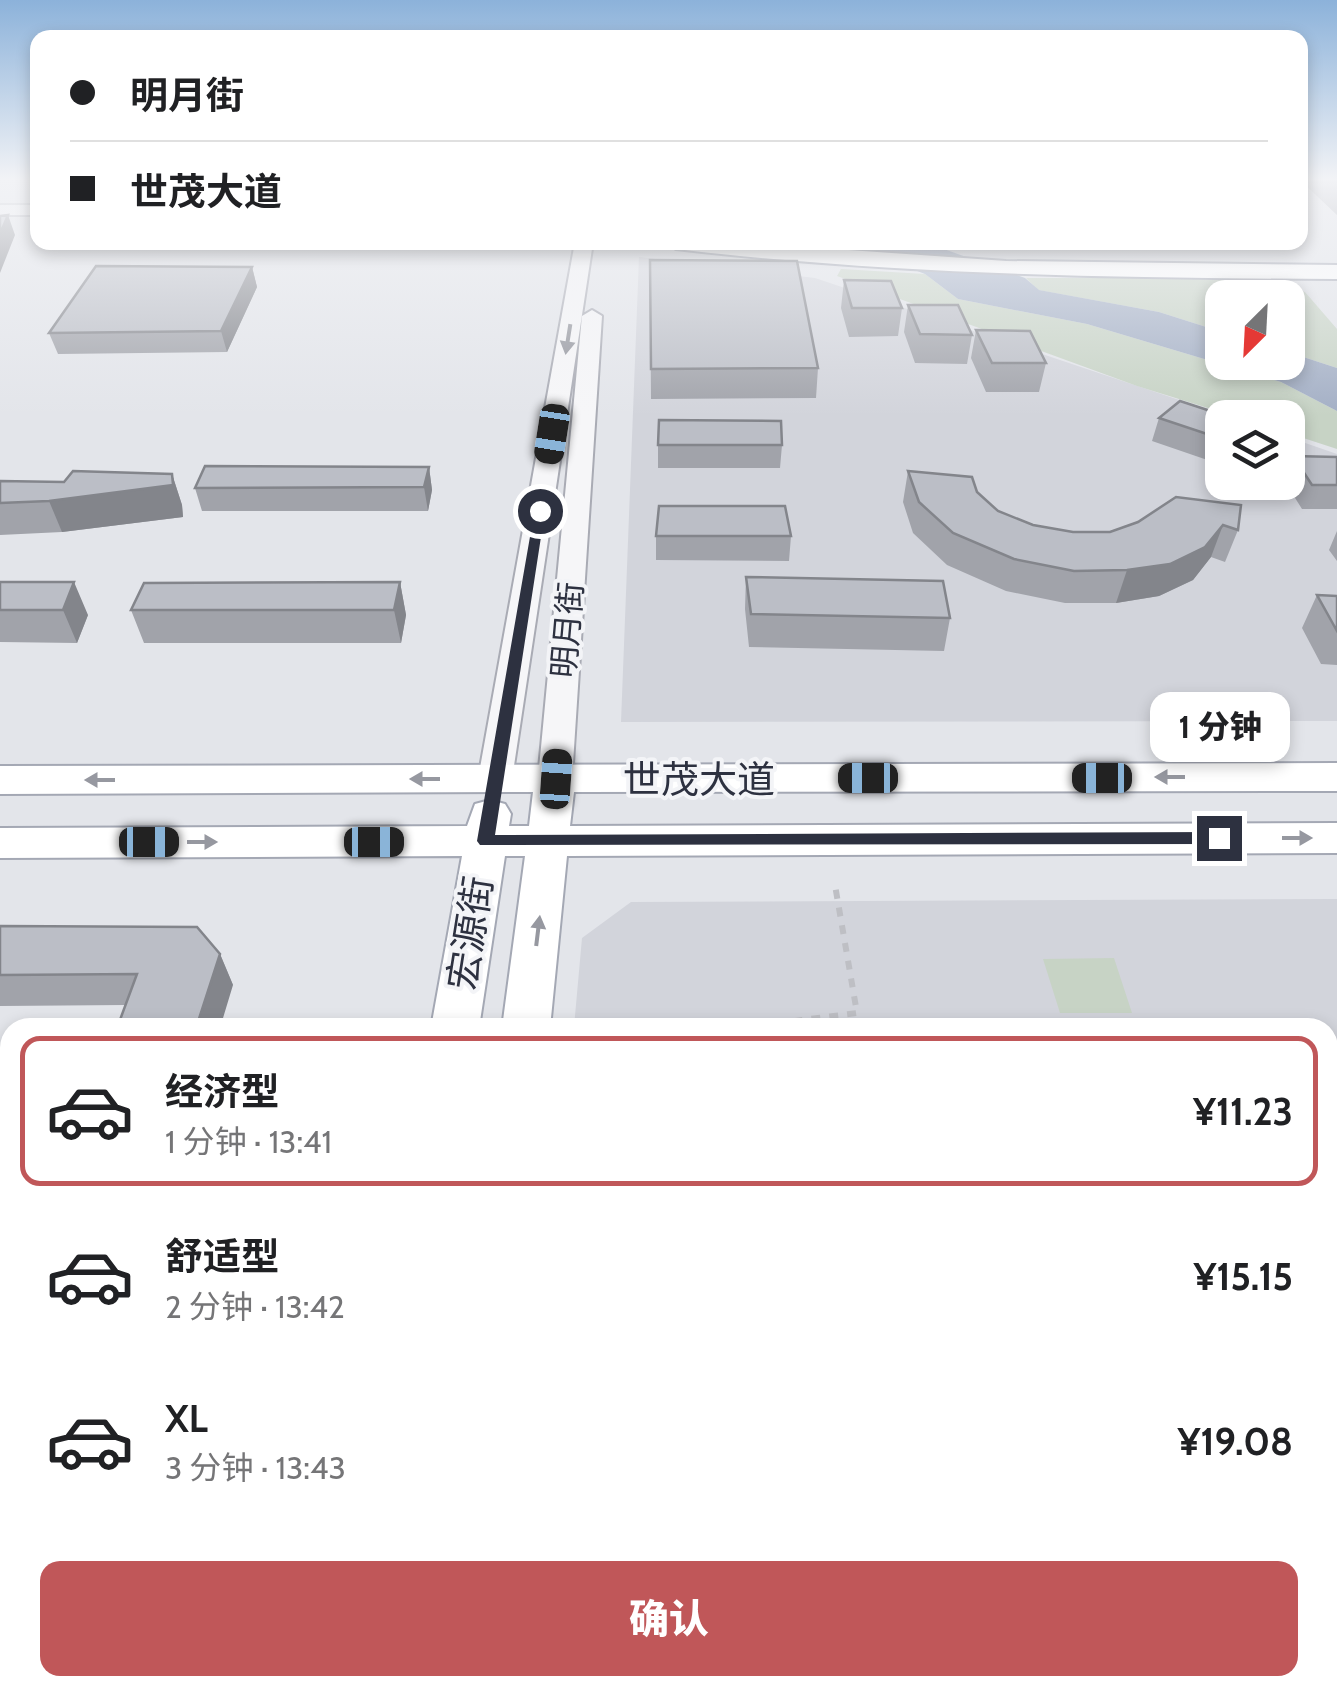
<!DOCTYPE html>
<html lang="zh">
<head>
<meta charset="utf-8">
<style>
	body { margin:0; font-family:Cabin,"Noto Sans SC",sans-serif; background:#f2f2f2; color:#202124; height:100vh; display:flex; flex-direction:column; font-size:38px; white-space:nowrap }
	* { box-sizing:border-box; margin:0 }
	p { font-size:32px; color:#757577 }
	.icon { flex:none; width:55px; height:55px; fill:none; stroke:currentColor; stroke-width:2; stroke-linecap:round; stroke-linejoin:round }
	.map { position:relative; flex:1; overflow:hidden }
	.side { position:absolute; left:0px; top:1018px; width:1338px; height:678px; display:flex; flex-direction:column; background:#fff; border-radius:30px 30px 0 0; box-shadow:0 5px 15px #0003 }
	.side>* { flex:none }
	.guide { position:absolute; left:30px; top:30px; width:1278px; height:220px; border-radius:20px; box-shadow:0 5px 15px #0003; display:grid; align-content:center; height:220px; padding:0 40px; background:#fff }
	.needle { width:65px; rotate:204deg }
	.controls { position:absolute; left:1205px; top:280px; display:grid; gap:20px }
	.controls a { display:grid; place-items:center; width:100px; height:100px; border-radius:20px; background:#fff; box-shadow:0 5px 15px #0003; font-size:50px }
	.end { position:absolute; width:45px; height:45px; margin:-22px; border:12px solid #2d3140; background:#fff; box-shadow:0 0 0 5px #fff }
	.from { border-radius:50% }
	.bubble { position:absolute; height:70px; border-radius:20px; background:#fff; box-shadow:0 5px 15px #0003; font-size:32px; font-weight:800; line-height:70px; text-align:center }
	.car { position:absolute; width:30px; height:60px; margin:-30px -15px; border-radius:12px; box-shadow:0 0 8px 2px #0007; background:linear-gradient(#222 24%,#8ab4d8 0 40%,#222 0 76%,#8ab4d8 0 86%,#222 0) }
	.guide b { display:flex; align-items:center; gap:35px; height:95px; font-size:38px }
	.guide b+b { border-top:2px solid #e0e0e0 }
	.guide i { width:25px; height:25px; background:#202124 }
	ul { padding:18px 0 0; list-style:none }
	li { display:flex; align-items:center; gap:30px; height:150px; margin:0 20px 15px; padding:0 20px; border:5px solid transparent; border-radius:20px }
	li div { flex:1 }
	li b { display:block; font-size:38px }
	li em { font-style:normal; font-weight:800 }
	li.active { border-color:#c05759 }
	li>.icon { width:90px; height:90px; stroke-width:1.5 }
	.cta { display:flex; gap:20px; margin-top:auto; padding:20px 40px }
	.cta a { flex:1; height:115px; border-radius:20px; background:#c05759; color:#fff; font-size:40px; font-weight:800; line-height:115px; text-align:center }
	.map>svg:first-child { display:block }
	.built { fill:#d2d4db }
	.green { fill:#c7d3c5 }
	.water { fill:#a3afc5 }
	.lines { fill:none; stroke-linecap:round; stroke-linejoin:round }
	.minor-casing { stroke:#a9abb4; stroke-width:4 }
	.major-casing { stroke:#a4a8b4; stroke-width:4 }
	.path-far1 { stroke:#bebfc4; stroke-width:6; stroke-dasharray:9 9; stroke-linecap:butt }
	.path { stroke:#bebfc4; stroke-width:8; stroke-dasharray:11 11; stroke-linecap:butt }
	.minor { fill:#f6f6f8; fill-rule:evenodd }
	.major { fill:#fff; fill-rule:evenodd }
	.wall { fill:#a1a3aa }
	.shaded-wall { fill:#83858b }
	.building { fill:#bbbec6; stroke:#83858b; stroke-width:2.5 }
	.oneway { fill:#92949c }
	.oneway2 { fill:#9698a0 }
	.route { fill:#2d3140 }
	.labels { text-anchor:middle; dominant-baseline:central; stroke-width:8; stroke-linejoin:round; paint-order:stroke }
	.far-street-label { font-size:32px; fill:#2d3140; stroke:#f3f4f7 }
	.street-label { font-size:38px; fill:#2d3140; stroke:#f3f4f7 }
</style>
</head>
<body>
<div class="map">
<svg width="1337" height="1693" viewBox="0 0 1337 1693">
	<rect width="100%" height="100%" fill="#e3e5ea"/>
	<path class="built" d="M1243,242L1249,249L981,243V242Z
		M639,257L815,278L1230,417L1222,418V482H1288V437L1337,454V721L621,722Z
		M1337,899V1693H522V1685H1328V1028L574,1027L582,938L631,902Z"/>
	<path class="green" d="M841,269L925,274L958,299L1087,324L1281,382L1337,411V449L1288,433V418L1237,417L1137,386L837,276Z
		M1026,278H1260L1305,292L1337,329V368L1288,352V298H1222V332L1159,312L1038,290Z
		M1114,958L1132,1013H1060L1043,959Z"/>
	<path class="water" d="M845,243H927L1025,278L1039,290L1159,312L1222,332V362H1288V352L1337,368V411L1281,382L1087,324L958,299L925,274Z"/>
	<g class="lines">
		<g class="minor-casing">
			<path id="minor" d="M0,205H38V215H0Z
				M575,242H593L512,779L507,787L495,790L483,787L478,779Z
				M592,310L602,316L572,779L567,787L555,790L543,787L538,779L582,316Z
				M0,1174H10V1216H0Z"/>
		</g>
		<g class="major-casing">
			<path id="major" d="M665,242H735L1006,261L1337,265V279C1116,278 896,275 676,249Z
				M1337,763V791L574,792L570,826L1337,823V853L567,856L550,1028H502L525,856H505L479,1028H431L462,856L0,858V828L467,826L475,804L490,800L505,804L511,814L509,826H529L533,792L0,794V766Z
				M311,1685H383L382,1693H310Z
				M413,1685H485V1693H413Z"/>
		</g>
		<path class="path-far1" d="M740,1028L857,1013L835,885
			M1328,1187H1337
			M1328,1200L1337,1211"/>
		<path class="path" d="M1328,1294H1337"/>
		<use href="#minor" class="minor"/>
		<use href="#major" class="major"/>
	</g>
	<path class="wall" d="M1300,179H1337V215L1300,180Z
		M650,260L818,368L816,398L651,399Z
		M252,267L257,287L227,352L58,354L49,333Z
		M844,280L902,308L898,336L849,337L841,308Z
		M908,305L972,335L967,364L915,363L904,332Z
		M976,330L1046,363L1039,392H986L971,358Z
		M1159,418H1222V465L1152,441Z
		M658,445H782L780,468H658Z
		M1293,456L1337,457V509H1302L1285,482H1288V469Z
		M429,467L432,490L428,511H202L195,488Z
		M908,471L977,492L998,511L1033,525L1073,532H1110L1138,522L1176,497L1238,530L1225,562L1211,557L1193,580L1159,596L1116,603H1065L1006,591L947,565L913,533L903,502Z
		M172,474L182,505L183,517L62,532L0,535V481L64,482Z
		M1337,531V561L1329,550Z
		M656,536H791L789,561L656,560Z
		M746,577L950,618L944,651L749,647L745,609Z
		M0,582L88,615L77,643L0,642Z
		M400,582L406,615L401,643H144L131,610Z
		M1317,595L1337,596V665L1321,664L1302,628Z
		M0,926L220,954L233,985L125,1005L0,1006Z
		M0,1072H10V1154H0Z"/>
	<path class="shaded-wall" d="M8,215L15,235L0,273V234Z
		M252,267L257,287L227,352L221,331Z
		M429,467L432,490L428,511L424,487Z
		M172,474L182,505L183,517L62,532L49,501Z
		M1223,525L1211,557L1193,580L1159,596L1116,603L1127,570Z
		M74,582L88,615L77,643L63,610Z
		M400,582L406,615L401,643L394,610Z
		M220,954L233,985L220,1028H196Z
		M10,1117V1139L4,1131Z
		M10,1579V1685H13L11,1693H0V1609Z"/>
	<path class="building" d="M8,215L0,234V216Z
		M650,260L797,261L818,368L651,369Z
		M96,266L252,267L221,331L49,333Z
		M844,280L891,281L902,308H852Z
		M908,305H958L972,335L920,334Z
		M976,330L1030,331L1046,363H992Z
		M1180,401L1232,418H1222V439L1159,418Z
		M659,420L781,421L782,445H658Z
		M1293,456L1337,457V485H1312Z
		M205,466L429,467L424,487L195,488Z
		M73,471L172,474L173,485L49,501L0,503V481L64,482Z
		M908,471L972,477L977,492L998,511L1033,525L1073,532H1110L1138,522L1176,497L1241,505L1238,530L1223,525L1205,547L1170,564L1127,570L1074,571L1014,559L953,533L919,502Z
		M659,506H785L791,536H656Z
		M746,577L943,581L950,618L751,614Z
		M0,582H74L63,610H0Z
		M400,582L394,610H131L144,583Z
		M1317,595L1337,596V631Z
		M0,926L197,927L220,954L196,1028H117L137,974L0,975Z
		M0,1072H10V1117L4,1131H0Z
		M10,1284V1579L0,1609V1311Z"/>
	<defs><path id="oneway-solid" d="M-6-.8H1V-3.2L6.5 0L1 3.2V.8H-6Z" transform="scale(2.5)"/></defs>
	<use class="oneway" href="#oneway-solid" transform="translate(568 339) rotate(99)"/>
	<g class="oneway2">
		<use href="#oneway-solid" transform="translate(1170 777) rotate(180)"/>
		<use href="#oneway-solid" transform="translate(425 779) rotate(180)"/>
		<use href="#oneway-solid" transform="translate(100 780) rotate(180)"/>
		<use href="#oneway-solid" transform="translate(1297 838)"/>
		<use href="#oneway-solid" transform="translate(202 842)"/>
		<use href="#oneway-solid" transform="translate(538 931) rotate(-83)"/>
	</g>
	<linearGradient id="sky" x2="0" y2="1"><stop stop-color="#8cb2da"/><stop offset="0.43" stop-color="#f2f3f6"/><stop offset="1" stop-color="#f2f3f6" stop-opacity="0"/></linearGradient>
	<rect width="1337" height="416" fill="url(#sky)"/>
	<path class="route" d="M535,508L545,511L495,835L1219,832L1227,838L1219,844L480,845L477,841Z"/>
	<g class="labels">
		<g class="far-street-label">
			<text transform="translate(567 630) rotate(-85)">明月街</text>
		</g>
		<g class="street-label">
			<text x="699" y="779">世茂大道</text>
			<text transform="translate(470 933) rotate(-81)">宏源街</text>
		</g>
	</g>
</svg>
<div class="controls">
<a><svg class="needle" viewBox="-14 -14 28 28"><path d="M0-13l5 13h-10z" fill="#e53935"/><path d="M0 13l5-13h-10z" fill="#757577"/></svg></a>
<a><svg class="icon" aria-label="layers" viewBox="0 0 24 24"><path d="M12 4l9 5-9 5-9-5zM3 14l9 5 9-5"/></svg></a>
</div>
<i class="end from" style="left:540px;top:511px"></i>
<i class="end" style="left:1219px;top:838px"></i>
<div class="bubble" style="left:1150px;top:692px;width:140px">1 分钟</div>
<i class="car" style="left:552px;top:434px;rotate:189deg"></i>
<i class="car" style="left:868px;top:778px;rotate:270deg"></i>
<i class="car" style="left:1102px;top:778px;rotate:270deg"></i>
<i class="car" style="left:556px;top:779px;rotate:4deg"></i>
<i class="car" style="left:149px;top:842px;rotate:90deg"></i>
<i class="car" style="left:374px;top:842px;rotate:90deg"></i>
<div class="guide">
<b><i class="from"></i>明月街</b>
<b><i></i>世茂大道</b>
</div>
<section class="side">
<ul>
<li class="active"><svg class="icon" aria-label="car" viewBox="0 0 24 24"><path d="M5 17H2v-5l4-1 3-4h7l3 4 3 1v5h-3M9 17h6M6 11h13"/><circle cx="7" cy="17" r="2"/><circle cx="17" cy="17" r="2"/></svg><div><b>经济型</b><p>1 分钟 · 13:41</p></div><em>¥11.23</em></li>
<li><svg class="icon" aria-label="car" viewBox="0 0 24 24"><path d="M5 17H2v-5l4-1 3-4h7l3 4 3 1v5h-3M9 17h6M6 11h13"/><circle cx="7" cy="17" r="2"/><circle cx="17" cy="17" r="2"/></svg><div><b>舒适型</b><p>2 分钟 · 13:42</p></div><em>¥15.15</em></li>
<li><svg class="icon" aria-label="car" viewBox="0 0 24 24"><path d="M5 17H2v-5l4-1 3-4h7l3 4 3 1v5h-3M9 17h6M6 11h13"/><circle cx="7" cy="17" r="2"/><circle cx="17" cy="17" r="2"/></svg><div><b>XL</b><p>3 分钟 · 13:43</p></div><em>¥19.08</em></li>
</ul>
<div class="cta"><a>确认</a></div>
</section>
</div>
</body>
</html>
